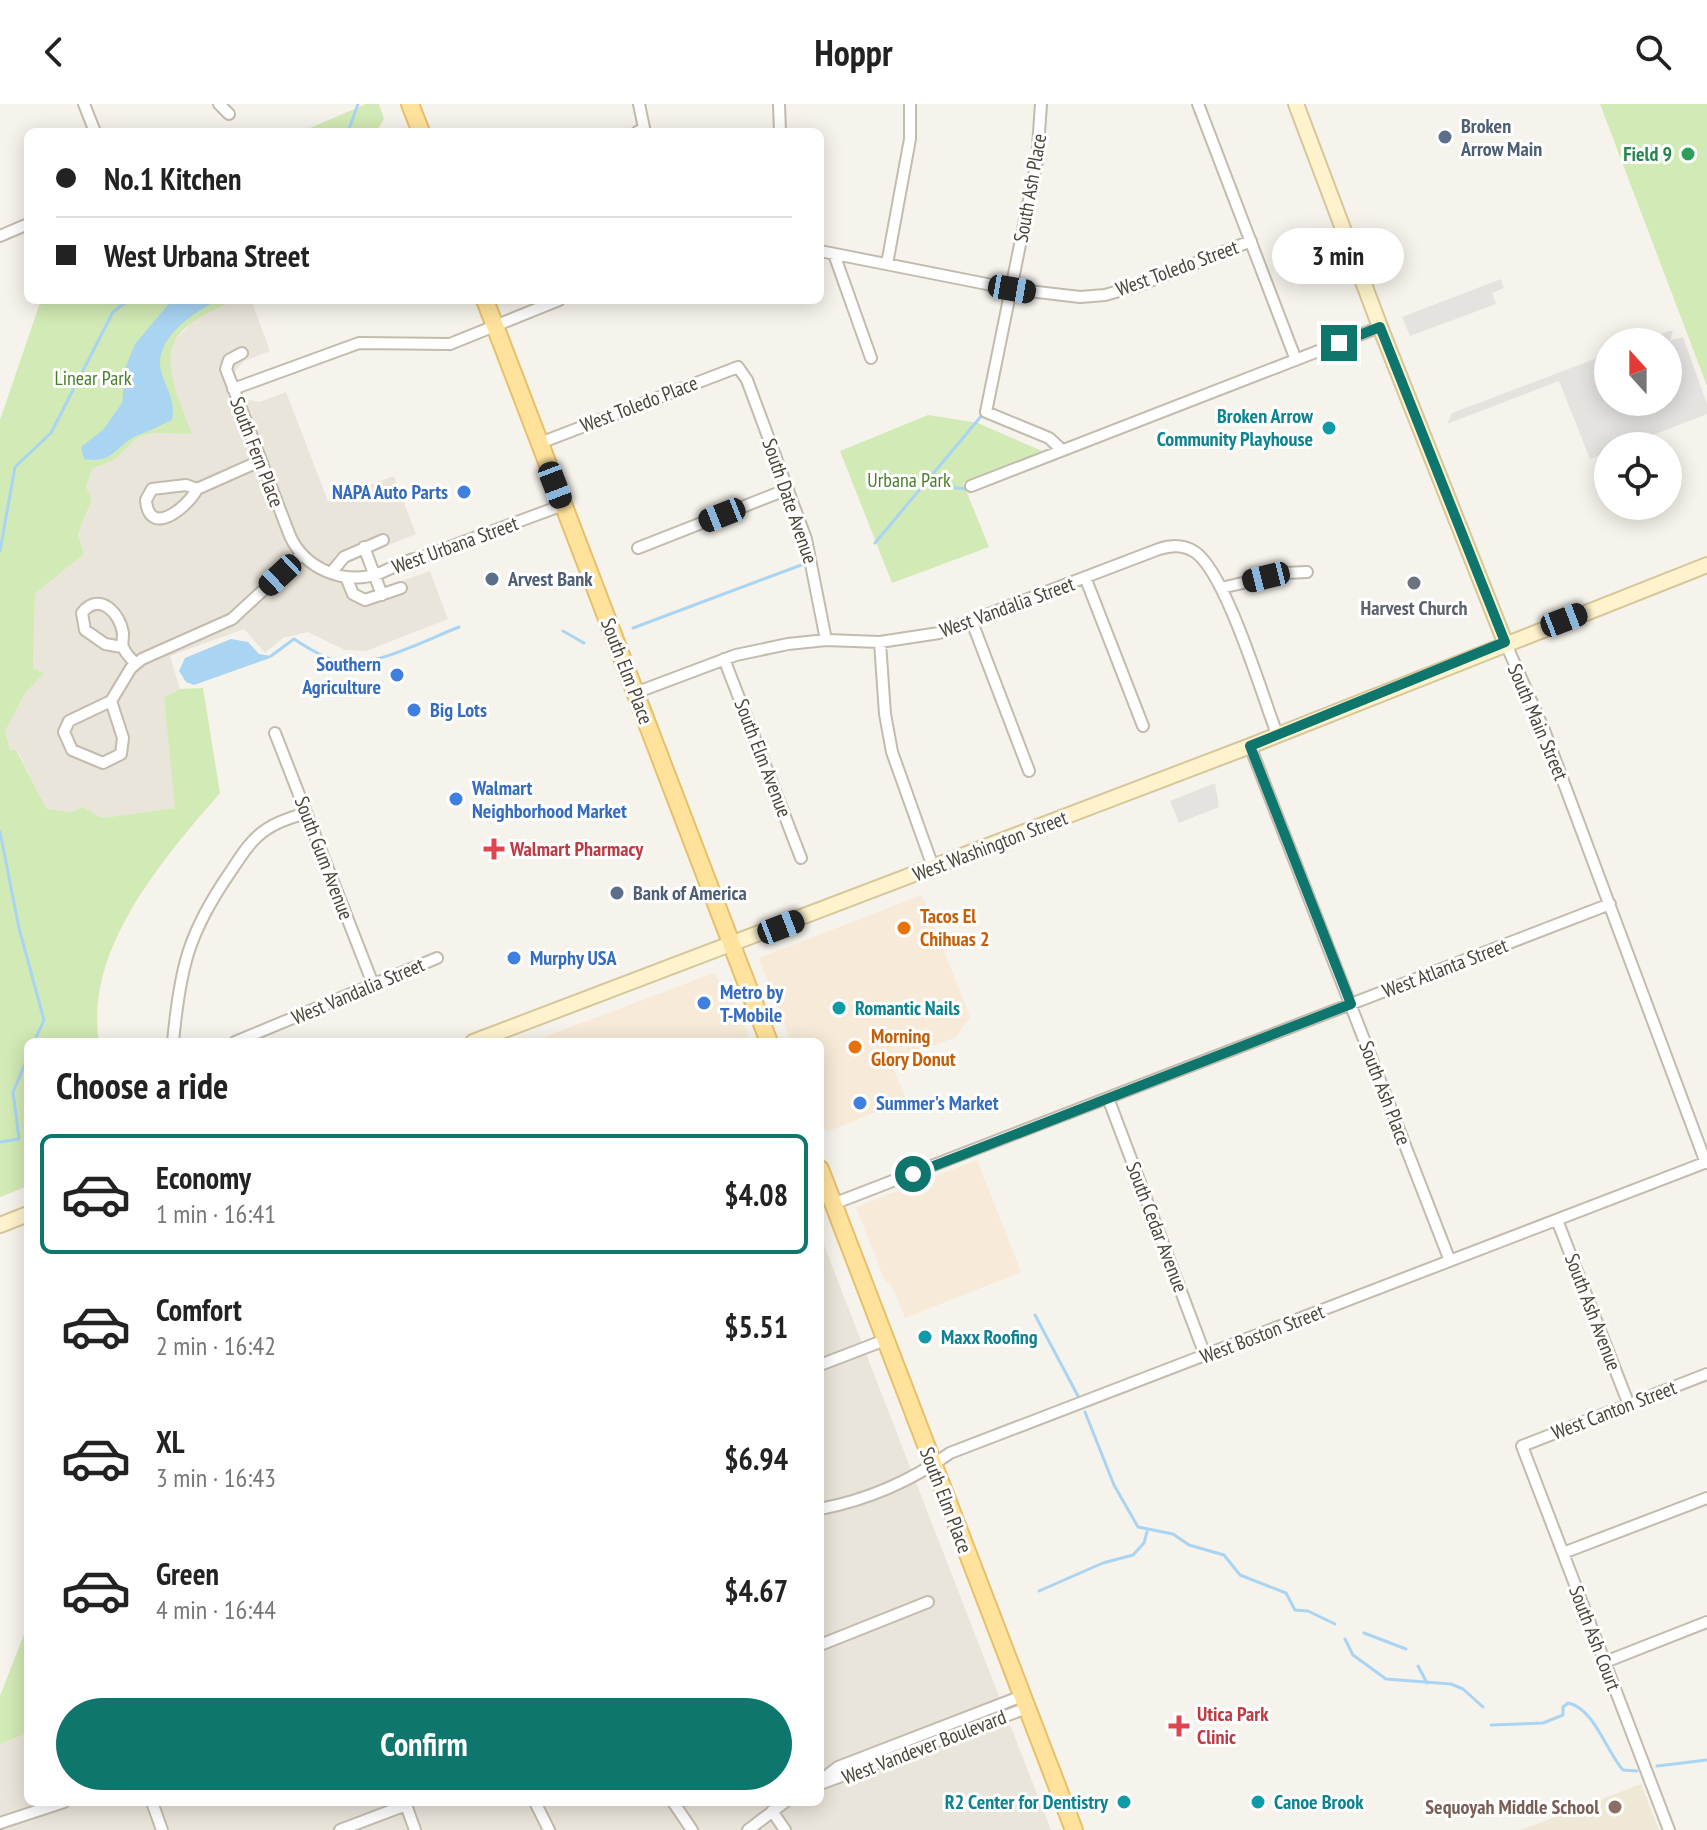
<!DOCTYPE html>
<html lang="en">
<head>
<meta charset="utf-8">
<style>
	body { margin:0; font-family:"PT Sans Narrow",sans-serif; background:#f6f6f6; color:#222; height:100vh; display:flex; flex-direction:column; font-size:30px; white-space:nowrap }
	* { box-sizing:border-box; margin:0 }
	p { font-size:26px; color:#767676 }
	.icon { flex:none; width:44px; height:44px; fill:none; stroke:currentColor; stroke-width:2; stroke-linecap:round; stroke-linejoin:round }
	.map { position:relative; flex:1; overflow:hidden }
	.drawer { position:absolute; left:24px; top:934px; width:800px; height:768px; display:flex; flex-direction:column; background:#fff; border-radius:12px; box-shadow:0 4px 20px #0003 }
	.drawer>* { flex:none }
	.top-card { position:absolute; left:24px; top:24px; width:800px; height:176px; border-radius:12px; box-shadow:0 4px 20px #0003; display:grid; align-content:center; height:176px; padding:0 32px; background:#fff }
	.needle { width:52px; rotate:339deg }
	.controls { position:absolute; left:1594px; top:224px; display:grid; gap:16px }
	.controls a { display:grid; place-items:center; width:88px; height:88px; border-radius:50%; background:#fff; box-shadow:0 4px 20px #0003; font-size:40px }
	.end { position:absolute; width:36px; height:36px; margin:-18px; border:10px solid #0f766e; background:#fff; box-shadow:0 0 0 4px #fff }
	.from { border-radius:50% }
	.bubble { position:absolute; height:56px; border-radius:28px; background:#fff; box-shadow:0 4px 20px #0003; font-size:26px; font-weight:800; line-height:56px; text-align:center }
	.car { position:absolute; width:24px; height:48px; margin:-24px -12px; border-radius:10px; box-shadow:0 0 6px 2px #0007; background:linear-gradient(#222 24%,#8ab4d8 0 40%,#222 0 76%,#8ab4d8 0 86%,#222 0) }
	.top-card b { display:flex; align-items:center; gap:28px; height:76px; font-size:30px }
	.top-card b+b { border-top:2px solid #e0e0e0 }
	.top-card i { width:20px; height:20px; background:#222 }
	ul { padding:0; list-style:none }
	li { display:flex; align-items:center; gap:24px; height:120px; margin:0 16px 12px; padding:0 16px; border:4px solid transparent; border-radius:12px }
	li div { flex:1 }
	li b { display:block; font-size:30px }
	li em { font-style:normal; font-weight:800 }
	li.active { border-color:#0f766e }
	li>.icon { width:72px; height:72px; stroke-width:1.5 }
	h2 { padding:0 32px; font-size:36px; line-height:96px }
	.button { display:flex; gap:16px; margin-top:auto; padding:16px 32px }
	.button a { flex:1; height:92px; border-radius:48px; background:#0f766e; color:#fff; font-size:32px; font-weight:800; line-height:92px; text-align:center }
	header { display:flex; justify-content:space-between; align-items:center; height:104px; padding:0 32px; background:#fff; font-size:36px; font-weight:800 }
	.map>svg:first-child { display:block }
	.residential { fill:#eae5da }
	.commercial { fill:#f7ead8 }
	.education { fill:#efe8d6 }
	.green { fill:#d2eab5 }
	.parking { fill:#e5e3e0 }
	.water { fill:#a9d4f2 }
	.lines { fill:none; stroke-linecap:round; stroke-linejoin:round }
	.stream { stroke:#a9d4f2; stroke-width:3 }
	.street-casing { stroke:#c2bbae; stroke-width:14 }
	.secondary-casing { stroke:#d6c79b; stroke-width:18 }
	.primary-casing { stroke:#e6c16a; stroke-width:20 }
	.street { stroke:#fff; stroke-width:10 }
	.secondary { stroke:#fff3cd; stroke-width:14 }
	.primary { stroke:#ffe39c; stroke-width:16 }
	.route { stroke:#0f766e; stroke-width:10 }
	.service-dot { fill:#5c6f8a; stroke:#fff; stroke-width:3 }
	.leisure-dot { fill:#2e9e5b; stroke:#fff; stroke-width:3 }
	.culture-dot { fill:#0f9aa8; stroke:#fff; stroke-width:3 }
	.shop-dot { fill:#3f7fe0; stroke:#fff; stroke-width:3 }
	.worship-dot { fill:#6b7280; stroke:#fff; stroke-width:3 }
	.health-dot { fill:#e0444e; stroke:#fff; stroke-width:3 }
	.food-dot { fill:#e8710a; stroke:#fff; stroke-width:3 }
	.education-dot { fill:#8d6e63; stroke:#fff; stroke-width:3 }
	.labels { text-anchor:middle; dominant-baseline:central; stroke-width:6; stroke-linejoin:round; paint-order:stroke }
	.service-label { font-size:20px; font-weight:bold; fill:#4e5e75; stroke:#fff; text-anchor:start }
	.leisure-label { font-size:20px; font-weight:bold; fill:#27864d; stroke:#fff; text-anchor:end }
	.street-label { font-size:20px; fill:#4b4439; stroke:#fff }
	.park-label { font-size:20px; fill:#4a7f2a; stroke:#fff }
	.culture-label { font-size:20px; font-weight:bold; fill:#0d838f; stroke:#fff; text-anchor:start }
	.shop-label { font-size:20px; font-weight:bold; fill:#366cbe; stroke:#fff; text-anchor:start }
	.worship-label { font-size:20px; font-weight:bold; fill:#5b616d; stroke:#fff }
	.health-label { font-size:20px; font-weight:bold; fill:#be3a42; stroke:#fff; text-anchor:start }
	.food-label { font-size:20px; font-weight:bold; fill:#c56008; stroke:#fff; text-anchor:start }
	.education-label { font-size:20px; font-weight:bold; fill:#785e54; stroke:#fff; text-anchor:end }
</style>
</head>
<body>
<header><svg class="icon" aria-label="back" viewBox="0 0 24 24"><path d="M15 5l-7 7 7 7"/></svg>Hoppr<svg class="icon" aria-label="search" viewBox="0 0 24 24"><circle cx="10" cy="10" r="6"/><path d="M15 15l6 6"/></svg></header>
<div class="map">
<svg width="1707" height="1726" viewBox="0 0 1707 1726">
	<rect width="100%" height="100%" fill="#f6f3ec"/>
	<path class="residential" d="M237,196H251L270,247L244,257L234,268L244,295L260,298L286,288L328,397L394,372L416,430L377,446L335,451L351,495L430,467L448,515L366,547L345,546L308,528L283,534L265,549L244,525L170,552L180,585L164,595L176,704L102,714L83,703L71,708L47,705L17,646L10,647L5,627L26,588L43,569L33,564L35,490L84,450L78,430L92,395L86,383L92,365L114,356L137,334L151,329L191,330L171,277L167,254L173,239L198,211Z
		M820,1131L1051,1726H0V1640L28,1629V1698H820Z"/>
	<path class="commercial" d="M922,791L970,913L956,933L891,958L906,996L826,1028L820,1013V938H791L759,854Z
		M714,869L741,912L751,938H531Z
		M977,1056L1021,1168L905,1214L893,1184L884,1175L856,1103Z"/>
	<path class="education" d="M1641,1680L1659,1726H1521Z"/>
	<path class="green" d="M366,0H379L384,15L376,28H310V24Z
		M1600,0H1707V282Z
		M41,196H237C151,229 163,255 192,330L151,329L137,334L114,356L92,365L86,383L92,395L78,430L84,450L35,490L33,564L44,569L26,588L5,627L10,646H16L47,705L71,708L83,703L102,714L175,704L164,594L180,585L203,584L220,689C164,754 84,845 99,938H28V1082L0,1093V316Z
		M928,311L978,319L1042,347L963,379L989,443L892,479L840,347Z
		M28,1520V1629L0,1640V1592Z"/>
	<path class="parking" d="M1501,175L1504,184L1492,189L1496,200L1410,232L1402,213Z
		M1669,227H1673L1670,237L1683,233L1707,300V310L1625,342H1608V348L1590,355L1559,277L1447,320L1452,309L1608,250V298H1668V238H1639Z
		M1215,679L1219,703L1179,719L1170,697Z"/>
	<path class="water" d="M172,196H218C194,208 153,235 161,267C166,285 176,296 172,316C160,322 148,327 136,332C114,343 114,360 84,355L81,343L103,326L122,299L125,265L135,240Z
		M231,535L248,538L259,550L271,552L270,554L194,581L186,578L179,567L185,554Z"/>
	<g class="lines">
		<path class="stream" d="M348,28L358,0
			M932,369L956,384L969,385
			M875,439L983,310
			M0,447L15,363L51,329L113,208L129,196
			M633,524L804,460
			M563,527L584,539
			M271,552L294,535C306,543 325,554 339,558C369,566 430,534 459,523
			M0,728L19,824L44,916L34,938
			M0,1038L19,1035L13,988L28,953
			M1035,1211L1078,1292
			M1085,1308L1114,1381L1138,1423L1173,1430L1189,1441L1224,1451L1240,1471L1286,1489L1295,1506L1308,1507L1335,1520
			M1039,1487L1103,1459L1133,1451L1144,1439L1147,1428
			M1364,1529L1406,1545
			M1345,1535L1353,1551L1386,1575L1451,1580L1463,1585L1483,1603
			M1418,1562L1427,1579
			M1491,1621L1543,1619L1563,1611V1603L1568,1599C1594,1604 1606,1647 1623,1666L1637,1667
			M1657,1662L1707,1656"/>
		<g class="street-casing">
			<path id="street" d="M84,0L95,28
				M219,0L229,10
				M779,0L780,28
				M1041,0L1037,57L986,308L1049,334L1062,346
				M1198,0L1296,256
				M637,28L644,24L639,0
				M0,132L28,120
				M820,147L1012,185L1080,193L1105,191L1140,181L1251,137
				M834,150L871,254
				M887,160L910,35V0
				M242,249L229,256L226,265L290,432C305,465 345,482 380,469C395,463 403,456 420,454L563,401
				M233,285L359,239L450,240L559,196
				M540,339L738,263L747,276L806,435L826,536
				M971,382L1380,223
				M197,385L186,381L152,385L146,396C149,435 188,403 197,385L260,357
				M364,443L382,491
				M638,444L788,385
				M331,469L344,453L383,436
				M346,473L353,490L365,496L401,484
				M1085,473L1143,622
				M1221,484L1285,469L1307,468
				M972,518L1029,667
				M880,538L885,610L892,648L933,763
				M1505,538L1544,626L1706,1059
				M122,543L105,540L85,526L82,509C99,487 120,509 123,529C123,532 122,541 123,543C125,548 131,555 135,559
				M724,555L801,754
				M635,589L736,551L788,540L826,536L880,538L939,529L1159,445C1171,441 1183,440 1195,448C1226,469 1262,591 1277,630
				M111,597L123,634L121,650L103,659L72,646L64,628L69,617L111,597L131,564L142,555L232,515L301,451
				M275,629L373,880
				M1250,642L1450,1157
				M173,938C180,864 188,829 231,767C241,752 251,735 267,725C278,717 293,713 306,709
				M235,938L437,854
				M1108,994L1205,1251
				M833,1100L1610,800
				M1557,1116L1629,1301
				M820,1261L885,1236
				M820,1405C867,1396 911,1377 950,1349L1707,1058
				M1563,1449L1707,1394
				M820,1541L928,1498
				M1605,1558L1707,1518
				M820,1677L838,1663L1022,1592
				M820,1680L1027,1604
				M152,1698L162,1726
				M535,1698L549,1726
				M673,1698L692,1726
				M772,1707L785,1726
				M0,1719L64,1698
				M340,1726L406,1701L415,1726
				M748,1726L785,1698
				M1669,1726L1522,1342L1707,1270"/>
		</g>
		<g class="secondary-casing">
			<path id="secondary" d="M1296,0L1382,228L1505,538
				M473,938L1250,642L1707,461
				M0,1121L28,1110"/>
		</g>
		<g class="primary-casing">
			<path id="primary" d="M410,0L421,28
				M485,196L769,938
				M820,1065L1074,1726"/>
		</g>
		<use href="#street" class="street"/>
		<use href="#secondary" class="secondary"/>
		<use href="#primary" class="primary"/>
	</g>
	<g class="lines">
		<path class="route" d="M913,1070L1351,900L1250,642L1505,538L1380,223L1339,239"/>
	</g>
	<g class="service-dot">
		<circle cx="1445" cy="33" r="8"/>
		<circle cx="492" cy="475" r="8"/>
		<circle cx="617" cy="789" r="8"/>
	</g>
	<circle class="leisure-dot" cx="1688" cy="50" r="8"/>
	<g class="culture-dot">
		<circle cx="1329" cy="324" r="8"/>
		<circle cx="839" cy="904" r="8"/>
		<circle cx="925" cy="1233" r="8"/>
		<circle cx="1124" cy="1698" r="8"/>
		<circle cx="1258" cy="1698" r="8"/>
	</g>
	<g class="shop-dot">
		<circle cx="464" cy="388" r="8"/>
		<circle cx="397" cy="571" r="8"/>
		<circle cx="414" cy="606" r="8"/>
		<circle cx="456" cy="695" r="8"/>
		<circle cx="514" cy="854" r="8"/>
		<circle cx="704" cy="899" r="8"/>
		<circle cx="860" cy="999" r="8"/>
	</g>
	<circle class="worship-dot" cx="1414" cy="479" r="8"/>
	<g class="health-dot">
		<path d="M490 733h8v8h8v8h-8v8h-8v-8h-8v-8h8z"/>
		<path d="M1175 1610h8v8h8v8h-8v8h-8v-8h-8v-8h8z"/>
	</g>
	<g class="food-dot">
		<circle cx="904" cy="824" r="8"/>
		<circle cx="855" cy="943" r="8"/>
	</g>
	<circle class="education-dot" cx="1615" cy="1703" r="8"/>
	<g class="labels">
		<g class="service-label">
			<text x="1461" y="22">Broken<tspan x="1461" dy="23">Arrow Main</tspan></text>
			<text x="508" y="475">Arvest Bank</text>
			<text x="633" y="789">Bank of America</text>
		</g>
		<g class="leisure-label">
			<text x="1672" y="50">Field 9</text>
		</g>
		<g class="street-label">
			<text transform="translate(1030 84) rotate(-80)">South Ash Place</text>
			<text transform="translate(1177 164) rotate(-20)">West Toledo Street</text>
			<text transform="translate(639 300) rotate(-21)">West Toledo Place</text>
			<text transform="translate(257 348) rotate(69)">South Fern Place</text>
			<text transform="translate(790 397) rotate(71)">South Date Avenue</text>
			<text transform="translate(455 441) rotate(-20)">West Urbana Street</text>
			<text transform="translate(1007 503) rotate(-20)">West Vandalia Street</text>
			<text transform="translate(627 567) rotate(69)">South Elm Place</text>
			<text transform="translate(1538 618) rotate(67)">South Main Street</text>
			<text transform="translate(763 654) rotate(69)">South Elm Avenue</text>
			<text transform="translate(990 742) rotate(-21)">West Washington Street</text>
			<text transform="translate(324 754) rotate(69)">South Gum Avenue</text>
			<text transform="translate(1445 864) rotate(-21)">West Atlanta Street</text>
			<text transform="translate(358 887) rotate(-23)">West Vandalia Street</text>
			<text transform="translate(1385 989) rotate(69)">South Ash Place</text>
			<text transform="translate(1157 1123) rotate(69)">South Cedar Avenue</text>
			<text transform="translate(1593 1208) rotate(69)">South Ash Avenue</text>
			<text transform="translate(1262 1230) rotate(-21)">West Boston Street</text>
			<text transform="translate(1614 1306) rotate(-21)">West Canton Street</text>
			<text transform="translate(946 1396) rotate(69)">South Elm Place</text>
			<text transform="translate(1595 1534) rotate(69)">South Ash Court</text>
			<text transform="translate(924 1643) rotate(-21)">West Vandever Boulevard</text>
		</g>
		<g class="park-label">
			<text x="93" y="274">Linear Park</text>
			<text x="909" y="376">Urbana Park</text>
		</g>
		<g class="culture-label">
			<text x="1313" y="312" text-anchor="end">Broken Arrow<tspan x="1313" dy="23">Community Playhouse</tspan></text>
			<text x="855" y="904">Romantic Nails</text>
			<text x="941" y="1233">Maxx Roofing</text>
			<text x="1108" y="1698" text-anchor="end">R2 Center for Dentistry</text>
			<text x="1274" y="1698">Canoe Brook</text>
		</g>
		<g class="shop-label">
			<text x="448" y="388" text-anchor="end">NAPA Auto Parts</text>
			<text x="381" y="560" text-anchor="end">Southern<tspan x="381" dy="23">Agriculture</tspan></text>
			<text x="430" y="606">Big Lots</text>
			<text x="472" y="684">Walmart<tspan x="472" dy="23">Neighborhood Market</tspan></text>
			<text x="530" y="854">Murphy USA</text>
			<text x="720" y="888">Metro by<tspan x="720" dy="23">T-Mobile</tspan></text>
			<text x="876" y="999">Summer's Market</text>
		</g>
		<g class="worship-label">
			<text x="1414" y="504">Harvest Church</text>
		</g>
		<g class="health-label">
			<text x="510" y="745">Walmart Pharmacy</text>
			<text x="1197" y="1610">Utica Park<tspan x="1197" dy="23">Clinic</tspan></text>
		</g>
		<g class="food-label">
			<text x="920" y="812">Tacos El<tspan x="920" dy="23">Chihuas 2</tspan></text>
			<text x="871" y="932">Morning<tspan x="871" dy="23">Glory Donut</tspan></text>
		</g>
		<g class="education-label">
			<text x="1599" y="1703">Sequoyah Middle School</text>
		</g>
	</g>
</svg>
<div class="controls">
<a><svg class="needle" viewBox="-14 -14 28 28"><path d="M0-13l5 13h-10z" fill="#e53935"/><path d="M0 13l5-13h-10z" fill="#767676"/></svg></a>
<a><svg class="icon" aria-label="locate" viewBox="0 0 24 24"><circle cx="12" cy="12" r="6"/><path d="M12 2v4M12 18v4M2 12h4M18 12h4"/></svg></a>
</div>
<i class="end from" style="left:913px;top:1070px"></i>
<i class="end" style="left:1339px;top:239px"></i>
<div class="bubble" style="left:1272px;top:124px;width:132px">3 min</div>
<i class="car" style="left:1012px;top:185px;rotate:100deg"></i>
<i class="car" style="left:555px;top:381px;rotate:159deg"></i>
<i class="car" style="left:722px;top:411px;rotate:248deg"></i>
<i class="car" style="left:280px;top:471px;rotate:227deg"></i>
<i class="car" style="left:1266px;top:473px;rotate:256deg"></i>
<i class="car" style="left:1564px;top:516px;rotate:69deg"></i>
<i class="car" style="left:781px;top:823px;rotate:69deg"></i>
<div class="top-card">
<b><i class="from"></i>No.1 Kitchen</b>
<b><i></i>West Urbana Street</b>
</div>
<section class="drawer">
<h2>Choose a ride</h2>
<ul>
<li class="active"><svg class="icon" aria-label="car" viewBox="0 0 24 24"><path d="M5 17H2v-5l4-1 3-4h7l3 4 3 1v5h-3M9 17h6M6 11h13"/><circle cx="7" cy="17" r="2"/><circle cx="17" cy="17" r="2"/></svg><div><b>Economy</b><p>1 min · 16:41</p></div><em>$4.08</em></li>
<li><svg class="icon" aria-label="car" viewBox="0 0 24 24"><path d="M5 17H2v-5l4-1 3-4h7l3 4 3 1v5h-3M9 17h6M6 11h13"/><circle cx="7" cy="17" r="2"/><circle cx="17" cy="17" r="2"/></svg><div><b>Comfort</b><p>2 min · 16:42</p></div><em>$5.51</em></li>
<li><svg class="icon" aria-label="car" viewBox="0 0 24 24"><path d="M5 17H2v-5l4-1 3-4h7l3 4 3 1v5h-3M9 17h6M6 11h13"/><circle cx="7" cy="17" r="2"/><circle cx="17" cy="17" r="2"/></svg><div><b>XL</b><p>3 min · 16:43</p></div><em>$6.94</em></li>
<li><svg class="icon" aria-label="car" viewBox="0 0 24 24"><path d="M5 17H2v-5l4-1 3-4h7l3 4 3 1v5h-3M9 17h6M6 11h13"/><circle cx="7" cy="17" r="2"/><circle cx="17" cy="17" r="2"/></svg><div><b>Green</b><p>4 min · 16:44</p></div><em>$4.67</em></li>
</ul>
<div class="button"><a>Confirm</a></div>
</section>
</div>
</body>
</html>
